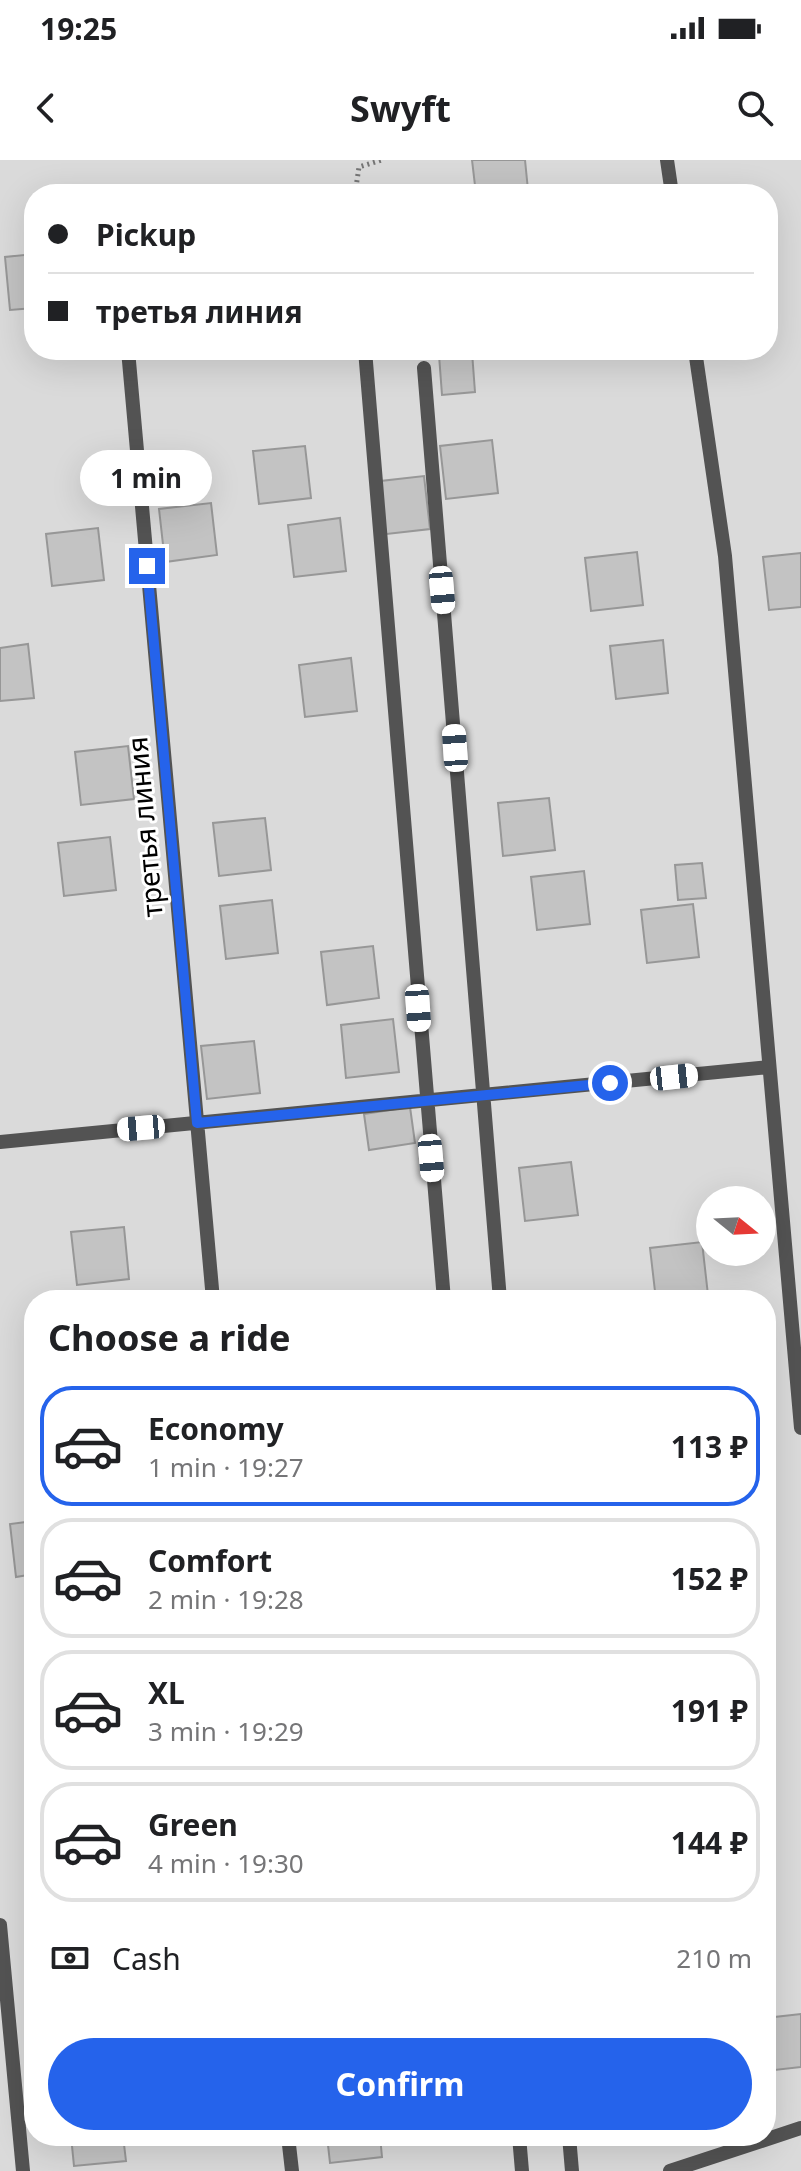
<!DOCTYPE html>
<html lang="en">
<head>
<meta charset="utf-8">
<style>
	body { margin:0; font-family:"Noto Sans",sans-serif; background:#f2f2f2; color:#202124; height:100vh; display:flex; flex-direction:column; font-size:30px; white-space:nowrap }
	* { box-sizing:border-box; margin:0 }
	p { font-size:26px; color:#757577 }
	.icon { flex:none; width:44px; height:44px; fill:none; stroke:currentColor; stroke-width:2; stroke-linecap:round; stroke-linejoin:round }
	.map { position:relative; flex:1; overflow:hidden }
	.panel { position:absolute; left:24px; top:1130px; width:752px; height:856px; display:flex; flex-direction:column; background:#fff; border-radius:32px; box-shadow:0 8px 32px #0002 }
	.panel>* { flex:none }
	.guide { position:absolute; left:24px; top:24px; width:754px; height:176px; border-radius:32px; box-shadow:0 8px 32px #0002; display:grid; align-content:center; height:176px; padding:0 24px; background:#fff }
	.needle { width:52px; rotate:108deg }
	.controls { position:absolute; left:696px; top:1026px; display:grid; gap:16px }
	.controls a { display:grid; place-items:center; width:80px; height:80px; border-radius:50%; background:#fff; box-shadow:0 8px 32px #0002; font-size:40px }
	.end { position:absolute; width:36px; height:36px; margin:-18px; border:10px solid #2563eb; background:#fff; box-shadow:0 0 0 4px #fff }
	.from { border-radius:50% }
	.bubble { position:absolute; height:56px; border-radius:28px; background:#fff; box-shadow:0 8px 32px #0002; font-size:26px; font-weight:700; line-height:56px; text-align:center }
	.car { position:absolute; width:24px; height:48px; margin:-24px -12px; border-radius:10px; box-shadow:0 0 6px 2px #0007; background:linear-gradient(#fff 24%,#345 0 40%,#fff 0 76%,#345 0 86%,#fff 0) }
	.guide b { display:flex; align-items:center; gap:28px; height:76px; font-size:30px }
	.guide b+b { border-top:2px solid #e0e0e0 }
	.guide i { width:20px; height:20px; background:#202124 }
	ul { padding:0; list-style:none }
	li { display:flex; align-items:center; gap:24px; height:120px; margin:0 16px 12px; padding:0 8px; border:4px solid #e0e0e0; border-radius:32px }
	li div { flex:1 }
	li b { display:block; font-size:30px }
	li em { font-style:normal; font-weight:700 }
	li.on { border-color:#2563eb }
	li>.icon { width:72px; height:72px; stroke-width:1.5 }
	h2 { padding:0 24px; font-size:36px; line-height:96px }
	.pay { display:flex; align-items:center; gap:20px; height:88px; padding:0 24px; font-size:30px }
	.pay p { margin-inline-start:auto }
	.button { display:flex; gap:16px; margin-top:auto; padding:16px 24px }
	.button a { flex:1; height:92px; border-radius:48px; background:#2563eb; color:#fff; font-size:32px; font-weight:700; line-height:92px; text-align:center }
	.status { display:flex; justify-content:space-between; align-items:center; height:56px; padding:0 40px; background:#fff; direction:ltr }
	.status svg { height:22px; fill:currentColor }
	header { display:flex; justify-content:space-between; align-items:center; height:104px; padding:0 24px; background:#fff; font-size:36px; font-weight:700 }
	.map>svg:first-child { display:block }
	.green { fill:#dadada; fill-rule:evenodd }
	.building { fill:#c3c3c3; stroke:#979797; stroke-width:2 }
	.lines { fill:none; stroke-linecap:round; stroke-linejoin:round }
	.path { stroke:#757575; stroke-width:5; stroke-dasharray:2 4; stroke-linecap:butt }
	.service { stroke:#535353; stroke-width:14 }
	.route { stroke:#2563eb; stroke-width:10 }
	.labels { text-anchor:middle; dominant-baseline:central; stroke-width:6; stroke-linejoin:round; paint-order:stroke }
	.street-label { font-size:28px; fill:#000; stroke:#fff }
</style>
</head>
<body>
<div class="status"><b>19:25</b><svg viewBox="0 0 49 12"><path d="M0 12V9h3v3zM5 12V6h3v6zM10 12V3h3v9zM15 12V0h3v12zM26 1h20v11H26zM47 4h2v5h-2z"/></svg></div>
<header><svg class="icon" aria-label="back" viewBox="0 0 24 24"><path d="M15 5l-7 7 7 7"/></svg>Swyft<svg class="icon" aria-label="search" viewBox="0 0 24 24"><circle cx="10" cy="10" r="6"/><path d="M15 15l6 6"/></svg></header>
<div class="map">
<svg width="801" height="2011" viewBox="0 0 801 2011">
	<rect width="100%" height="100%" fill="#fff"/>
	<path class="green" d="M0,0H801V2011H0ZM34,34H768V190H34ZM710,1040H762V1092H710ZM34,1140H766V1976H34Z"/>
	<path class="building" d="M472,0H525L528,30L476,34Z
		M34,94V148L10,150L5,97Z
		M472,192L475,232L442,235L439,195Z
		M492,280L498,333L446,339L440,286Z
		M305,286L311,338L259,344L253,291Z
		M424,316L430,369L378,375L372,322Z
		M211,343L217,395L165,402L159,349Z
		M340,358L346,411L294,417L288,365Z
		M98,368L104,420L52,426L46,374Z
		M637,392L643,445L591,451L585,398Z
		M801,393V447L769,450L763,397Z
		M663,480L668,533L616,539L610,486Z
		M28,484L34,538L0,541V488Z
		M351,498L357,551L305,557L299,505Z
		M128,586L134,639L81,645L75,592Z
		M549,638L555,690L503,696L498,643Z
		M265,658L271,710L219,716L213,663Z
		M110,677L116,730L64,736L58,683Z
		M702,703L706,738L678,740L675,705Z
		M584,711L590,764L537,770L531,717Z
		M272,740L278,793L226,799L220,746Z
		M693,744L699,797L647,803L641,750Z
		M373,786L379,838L327,845L321,792Z
		M393,859L399,912L346,918L341,865Z
		M254,881L260,933L207,939L201,886Z
		M410,947L415,983L369,990L364,954Z
		M571,1002L578,1055L525,1061L519,1008Z
		M124,1067L129,1119L77,1125L71,1072Z
		M702,1082L708,1135L656,1140L650,1088Z
		M158,1135L159,1140H112Z
		M34,1361V1414L16,1417L10,1364Z
		M34,1435V1488H33L27,1436Z
		M801,1854V1907L766,1911V1858Z
		M71,1976H123L126,2001L74,2006Z
		M327,1976H380L382,1997L330,2003Z"/>
	<g class="lines">
		<path class="path" d="M355,34L359,7L382,0"/>
		<path class="service" d="M667,0L672,34
			M128,190L213,1140
			M365,190L444,1140
			M695,190L725,396L801,1268
			M424,208L500,1140
			M0,982L769,907
			M0,1765L23,2011
			M288,1976L292,2011
			M519,1976L522,2011
			M569,1976L572,2011
			M670,2011L801,1968"/>
	</g>
	<g class="lines">
		<path class="route" d="M147,406L197,963L610,923"/>
	</g>
	<g class="labels">
		<g class="street-label">
			<text transform="translate(144 667) rotate(-95)">третья линия</text>
		</g>
	</g>
</svg>
<div class="controls">
<a><svg class="needle" viewBox="-14 -14 28 28"><path d="M0-13l5 13h-10z" fill="#e53935"/><path d="M0 13l5-13h-10z" fill="#757577"/></svg></a>
</div>
<i class="end from" style="left:610px;top:923px"></i>
<i class="end" style="left:147px;top:406px"></i>
<div class="bubble" style="left:80px;top:290px;width:132px">1 min</div>
<i class="car" style="left:442px;top:430px;rotate:175deg"></i>
<i class="car" style="left:455px;top:588px;rotate:356deg"></i>
<i class="car" style="left:418px;top:848px;rotate:176deg"></i>
<i class="car" style="left:674px;top:917px;rotate:84deg"></i>
<i class="car" style="left:141px;top:968px;rotate:265deg"></i>
<i class="car" style="left:431px;top:998px;rotate:175deg"></i>
<div class="guide">
<b><i class="from"></i>Pickup</b>
<b><i></i>третья линия</b>
</div>
<section class="panel">
<h2>Choose a ride</h2>
<ul>
<li class="on"><svg class="icon" aria-label="car" viewBox="0 0 24 24"><path d="M5 17H2v-5l4-1 3-4h7l3 4 3 1v5h-3M9 17h6M6 11h13"/><circle cx="7" cy="17" r="2"/><circle cx="17" cy="17" r="2"/></svg><div><b>Economy</b><p>1 min · 19:27</p></div><em>113 ₽</em></li>
<li><svg class="icon" aria-label="car" viewBox="0 0 24 24"><path d="M5 17H2v-5l4-1 3-4h7l3 4 3 1v5h-3M9 17h6M6 11h13"/><circle cx="7" cy="17" r="2"/><circle cx="17" cy="17" r="2"/></svg><div><b>Comfort</b><p>2 min · 19:28</p></div><em>152 ₽</em></li>
<li><svg class="icon" aria-label="car" viewBox="0 0 24 24"><path d="M5 17H2v-5l4-1 3-4h7l3 4 3 1v5h-3M9 17h6M6 11h13"/><circle cx="7" cy="17" r="2"/><circle cx="17" cy="17" r="2"/></svg><div><b>XL</b><p>3 min · 19:29</p></div><em>191 ₽</em></li>
<li><svg class="icon" aria-label="car" viewBox="0 0 24 24"><path d="M5 17H2v-5l4-1 3-4h7l3 4 3 1v5h-3M9 17h6M6 11h13"/><circle cx="7" cy="17" r="2"/><circle cx="17" cy="17" r="2"/></svg><div><b>Green</b><p>4 min · 19:30</p></div><em>144 ₽</em></li>
</ul>
<div class="pay"><svg class="icon" aria-label="cash" viewBox="0 0 24 24"><path d="M3 7h18v10H3z"/><circle cx="12" cy="12" r="2"/></svg>Cash<p>210 m</p></div>
<div class="button"><a>Confirm</a></div>
</section>
</div>
</body>
</html>
